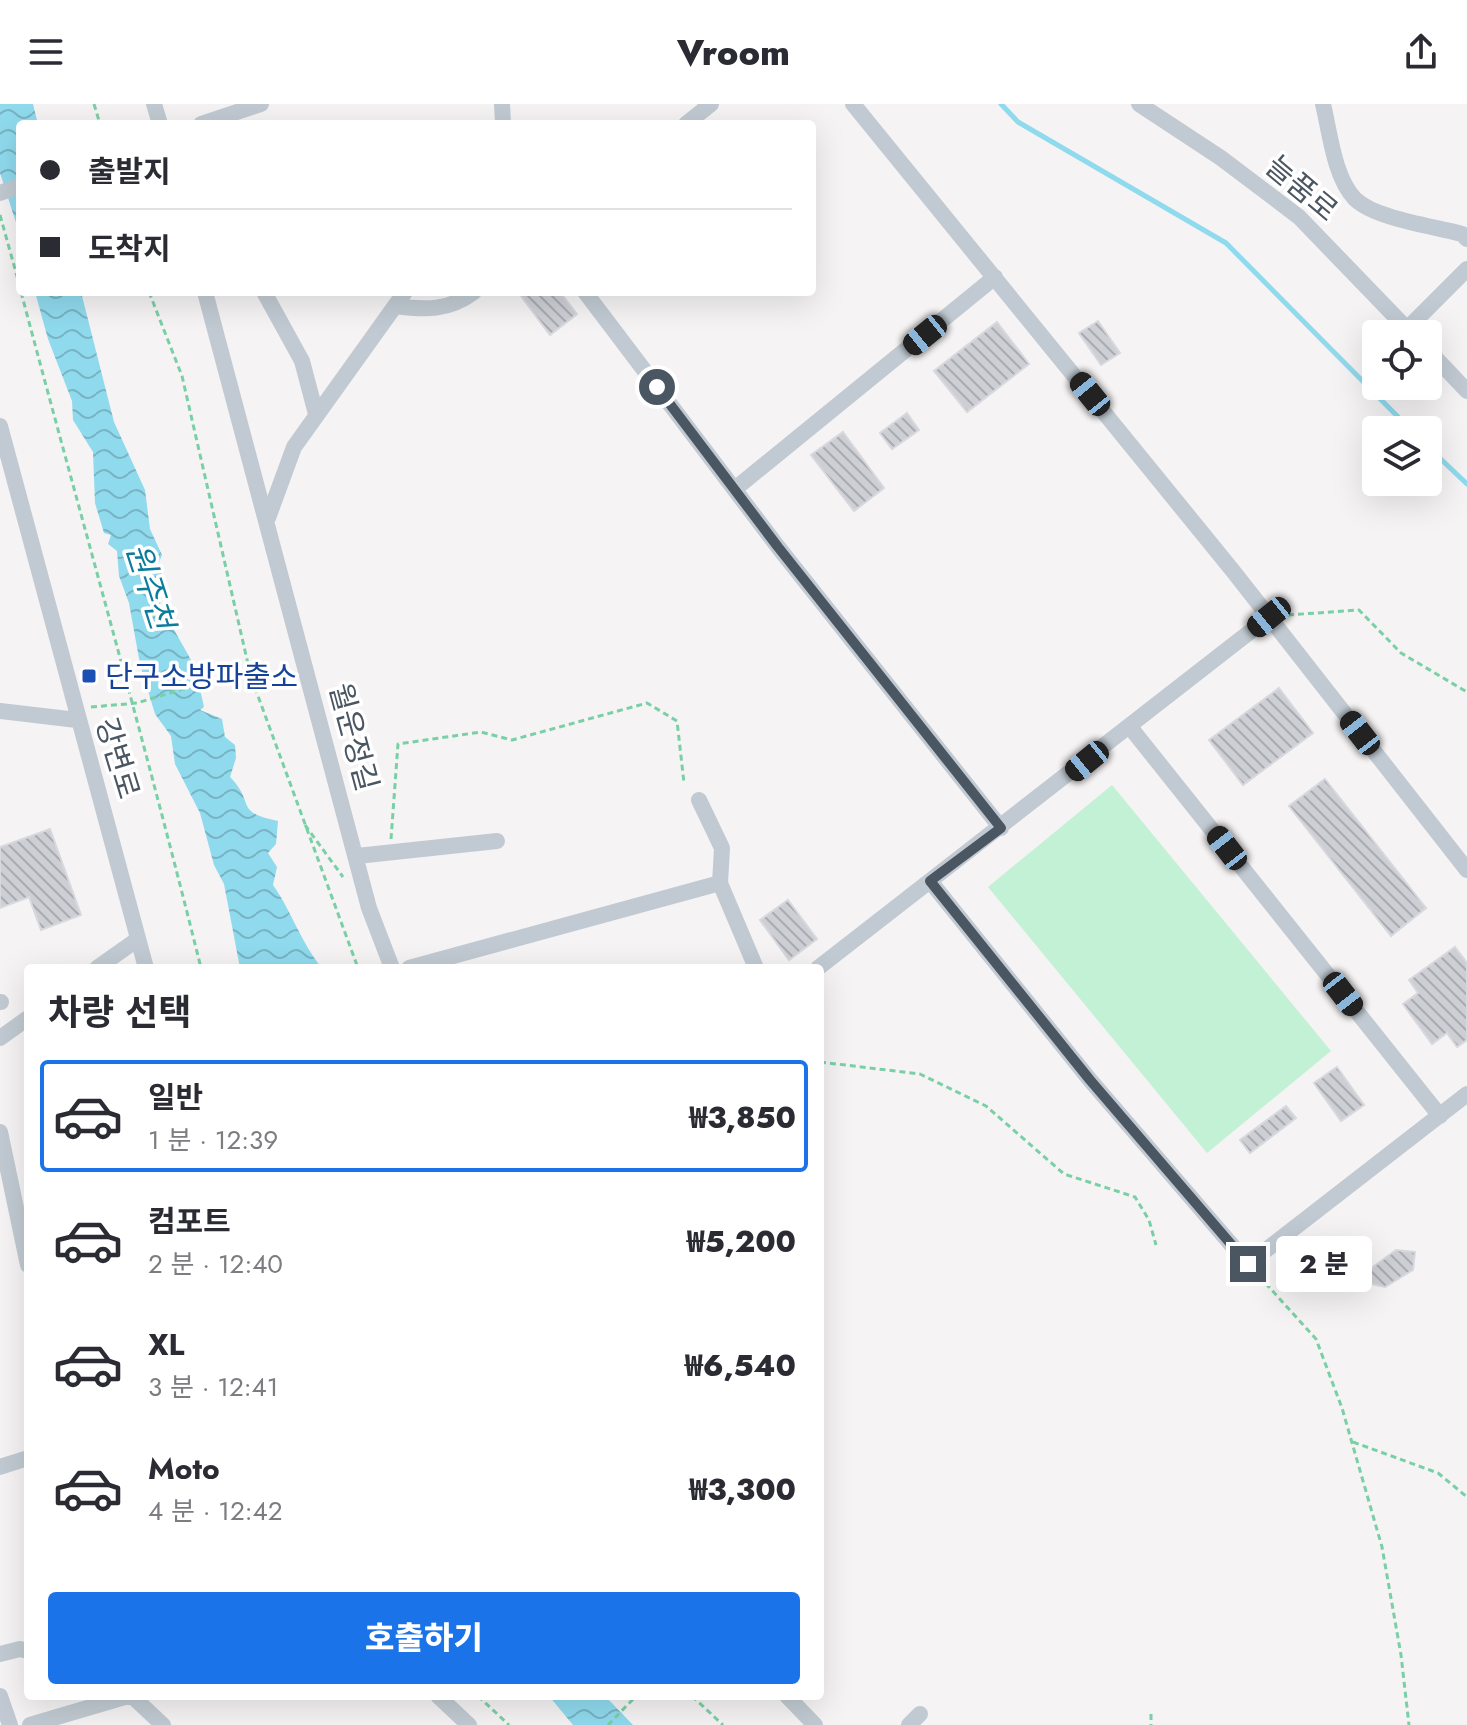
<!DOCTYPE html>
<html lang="ko">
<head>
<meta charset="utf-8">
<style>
	body { margin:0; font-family:Jost,"Noto Sans KR",sans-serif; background:#f7f7f7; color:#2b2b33; height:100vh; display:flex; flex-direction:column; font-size:30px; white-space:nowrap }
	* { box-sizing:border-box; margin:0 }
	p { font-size:26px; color:#7c7c81 }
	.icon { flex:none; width:44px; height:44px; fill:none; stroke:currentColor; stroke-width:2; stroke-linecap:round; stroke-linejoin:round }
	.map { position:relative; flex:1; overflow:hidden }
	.drawer { position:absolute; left:24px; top:860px; width:800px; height:736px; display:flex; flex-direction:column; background:#fff; border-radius:8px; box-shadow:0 8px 32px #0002 }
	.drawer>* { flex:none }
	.hud { position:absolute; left:16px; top:16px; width:800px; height:176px; border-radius:8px; box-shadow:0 8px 32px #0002; display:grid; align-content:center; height:176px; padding:0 24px; background:#fff }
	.controls { position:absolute; left:1362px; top:216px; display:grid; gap:16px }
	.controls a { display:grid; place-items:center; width:80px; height:80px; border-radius:8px; background:#fff; box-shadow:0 8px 32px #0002; font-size:40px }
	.end { position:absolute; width:36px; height:36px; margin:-18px; border:10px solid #4a5661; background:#fff; box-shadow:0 0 0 4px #fff }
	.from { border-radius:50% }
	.bubble { position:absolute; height:56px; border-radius:8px; background:#fff; box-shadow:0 8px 32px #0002; font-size:26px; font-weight:800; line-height:56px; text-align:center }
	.car { position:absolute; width:24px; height:48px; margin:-24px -12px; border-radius:10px; box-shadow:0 0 6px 2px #0007; background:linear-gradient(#222 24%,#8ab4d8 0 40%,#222 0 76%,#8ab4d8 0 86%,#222 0) }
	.hud b { display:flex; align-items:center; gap:28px; height:76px; font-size:30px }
	.hud b+b { border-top:2px solid #e1e1e2 }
	.hud i { width:20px; height:20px; background:#2b2b33 }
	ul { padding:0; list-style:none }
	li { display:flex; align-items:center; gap:24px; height:112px; margin:0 16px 12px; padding:0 8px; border:4px solid transparent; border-radius:8px }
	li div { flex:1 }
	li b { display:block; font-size:30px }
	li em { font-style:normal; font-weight:800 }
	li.selected { border-color:#1a73e8 }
	li>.icon { width:72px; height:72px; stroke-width:1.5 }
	h2 { padding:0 24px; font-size:36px; line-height:96px }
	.button { display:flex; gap:16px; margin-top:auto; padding:16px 24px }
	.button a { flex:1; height:92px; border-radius:8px; background:#1a73e8; color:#fff; font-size:32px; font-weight:800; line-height:92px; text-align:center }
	header { display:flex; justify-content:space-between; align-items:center; height:104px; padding:0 24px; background:#fff; font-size:36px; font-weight:800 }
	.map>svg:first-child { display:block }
	.grass { fill:#c3f1d5 }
	.water { fill:url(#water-waves) }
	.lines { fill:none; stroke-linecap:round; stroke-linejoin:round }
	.stream { stroke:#90daee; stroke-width:5 }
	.building { fill:url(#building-back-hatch); stroke:#d7d9de; stroke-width:2 }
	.path { stroke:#7ad0a6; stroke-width:3; stroke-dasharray:6 4; stroke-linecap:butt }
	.minor { stroke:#c1cad2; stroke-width:16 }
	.route { stroke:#4a5661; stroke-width:10 }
	.transit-dot { fill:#1a4fb4; stroke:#fff; stroke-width:3 }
	.labels { text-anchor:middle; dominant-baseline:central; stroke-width:7; stroke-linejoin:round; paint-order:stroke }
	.street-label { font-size:30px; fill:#4a5661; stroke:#fff }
	.transit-label { font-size:30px; fill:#164399; stroke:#fff; text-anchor:start }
	.water-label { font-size:32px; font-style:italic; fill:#0c7c9b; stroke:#fff }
</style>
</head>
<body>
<header><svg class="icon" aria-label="menu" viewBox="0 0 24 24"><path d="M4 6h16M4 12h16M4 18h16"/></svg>Vroom<svg class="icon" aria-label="share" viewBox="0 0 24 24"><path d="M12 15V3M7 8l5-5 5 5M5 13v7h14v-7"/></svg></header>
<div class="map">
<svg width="1467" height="1621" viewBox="0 0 1467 1621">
	<defs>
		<pattern id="water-waves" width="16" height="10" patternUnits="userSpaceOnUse" patternTransform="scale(2)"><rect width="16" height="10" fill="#90daee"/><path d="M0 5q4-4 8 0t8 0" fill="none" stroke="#78b4c4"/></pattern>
		<pattern id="building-back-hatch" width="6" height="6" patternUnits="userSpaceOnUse" patternTransform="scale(2)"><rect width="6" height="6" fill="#cdcfd5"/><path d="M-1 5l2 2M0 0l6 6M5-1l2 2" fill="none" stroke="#a8abb0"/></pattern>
	</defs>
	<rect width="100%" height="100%" fill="#f5f3f3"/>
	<path class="grass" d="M1112,681L1331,947L1207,1049L988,783Z"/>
	<path class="water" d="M0,0H33L38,20H20V131L0,69Z
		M35,188H81L114,318L145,386L150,425L162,451L157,463L164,474L160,501L195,563L204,603L200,606L222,615L225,633L235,641L236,654L230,673C256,699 233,708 278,717L276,740L268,749L277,763L273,781C292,808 301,839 322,864H240L224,780L214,761L200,709L175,660L171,632L155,610L140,560L129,499L119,472L117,447L108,440L111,431L104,429L95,399L93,348L73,316L72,297L48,235Z
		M549,1592H605L633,1621H573Z"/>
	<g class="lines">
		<path class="stream" d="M1001,0L1018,18L1226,139L1411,326
			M1428,343L1467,380"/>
	</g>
	<path class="building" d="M518,188H560L577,210L550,231Z
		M1098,217L1120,249L1101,261L1079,229Z
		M997,218L1029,260L967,308L934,267Z
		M907,309L919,326L892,345L880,329Z
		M843,328L884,384L854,407L811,351Z
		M1279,584L1313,629L1243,681L1209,636Z
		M1325,675L1426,804L1391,832L1289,702Z
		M50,725L81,811L41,826L29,793L0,804V743Z
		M788,796L817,835L789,856L760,816Z
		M1455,843L1467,859V936L1457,943L1447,929L1432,940L1403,900L1418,889L1409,876Z
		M1337,963L1364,1001L1341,1017L1314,979Z
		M1286,1002L1296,1014L1250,1049L1240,1036Z
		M1396,1146L1415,1148L1413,1166L1385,1183L1367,1179L1370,1165Z"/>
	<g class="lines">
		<path class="path" d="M94,0L100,20
			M0,111L20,183
			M21,188C81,414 145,638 201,864
			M149,188L182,272L251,573L358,864
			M1288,511L1359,506L1401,549L1467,588
			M91,603L137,599L250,565
			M305,721L343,773
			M391,735L398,640L481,628L512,636L647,599L677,617L684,679
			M820,958L920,970L986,1002L1064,1070L1135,1093L1149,1116L1156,1141
			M1259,1172L1316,1235L1342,1304L1382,1443L1401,1551L1409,1621
			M1353,1338L1438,1369L1467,1393
			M478,1592L509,1621
			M692,1592L723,1621
			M1151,1610V1621
			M608,1621L636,1592"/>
		<path class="minor" d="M154,0L160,20
			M502,0L503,20
			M853,0L1233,467L1467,766
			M1139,0L1221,54L1299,113L1412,230
			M1323,0C1330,29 1334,73 1355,95C1376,115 1433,122 1462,130L1467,135
			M201,20L261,0
			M686,20L711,0
			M0,89L20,82
			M205,188L369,804L392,864
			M264,188L302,257L316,310
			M585,188L778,443L1001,724
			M395,202C425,206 449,207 474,188
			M1407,225L1467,165
			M1428,246L1467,287
			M0,322L146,864
			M736,384L995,173
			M268,414L294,343L405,188
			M0,607L77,616
			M1130,623L1440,1012
			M699,696L722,744L720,779
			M357,752L497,737
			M930,777L1090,976L1248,1160L1467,990
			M97,864L138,835
			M409,864L720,779L756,864
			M818,864L1269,513
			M0,898H1
			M0,934L28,914
			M0,1028L28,1161
			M0,1363L28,1354
			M0,1550L20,1545L28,1547
			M0,1592L10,1621
			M132,1592L163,1621
			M438,1592L469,1621
			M787,1592L815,1621
			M30,1621L128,1592
			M909,1621L920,1610"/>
	</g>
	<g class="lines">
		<path class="route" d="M657,283L778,443L1001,724L930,777L1090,976L1248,1160"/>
	</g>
	<rect class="transit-dot" x="81" y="564" width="16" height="16" rx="4"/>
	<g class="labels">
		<g class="street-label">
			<text transform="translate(1302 84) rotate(40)">늘품로</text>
			<text transform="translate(354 633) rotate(75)">월운정길</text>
			<text transform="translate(118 654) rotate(73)">강변로</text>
		</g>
		<g class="transit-label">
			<text x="105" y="572">단구소방파출소</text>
		</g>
		<g class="water-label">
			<text transform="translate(150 482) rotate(72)">원주천</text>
		</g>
	</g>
</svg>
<div class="controls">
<a><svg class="icon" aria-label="locate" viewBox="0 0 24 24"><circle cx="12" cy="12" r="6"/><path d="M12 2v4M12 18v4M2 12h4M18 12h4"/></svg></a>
<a><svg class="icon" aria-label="layers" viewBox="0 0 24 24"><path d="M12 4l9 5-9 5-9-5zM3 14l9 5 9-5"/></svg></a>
</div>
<i class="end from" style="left:657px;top:283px"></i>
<i class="end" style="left:1248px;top:1160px"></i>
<div class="bubble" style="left:1276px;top:1132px;width:96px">2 분</div>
<i class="car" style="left:925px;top:231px;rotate:231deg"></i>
<i class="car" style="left:1090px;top:290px;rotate:321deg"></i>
<i class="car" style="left:1269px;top:513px;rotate:231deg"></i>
<i class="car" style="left:1360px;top:629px;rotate:322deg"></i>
<i class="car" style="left:1087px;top:657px;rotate:231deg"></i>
<i class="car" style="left:1227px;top:744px;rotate:322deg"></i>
<i class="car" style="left:1343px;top:890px;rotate:142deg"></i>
<div class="hud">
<b><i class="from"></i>출발지</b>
<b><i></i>도착지</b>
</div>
<section class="drawer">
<h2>차량 선택</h2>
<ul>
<li class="selected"><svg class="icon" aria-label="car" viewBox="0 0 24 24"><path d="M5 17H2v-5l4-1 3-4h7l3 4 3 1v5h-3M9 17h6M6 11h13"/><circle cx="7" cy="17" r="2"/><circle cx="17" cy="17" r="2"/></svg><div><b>일반</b><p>1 분 · 12:39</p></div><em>₩3,850</em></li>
<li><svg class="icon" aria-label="car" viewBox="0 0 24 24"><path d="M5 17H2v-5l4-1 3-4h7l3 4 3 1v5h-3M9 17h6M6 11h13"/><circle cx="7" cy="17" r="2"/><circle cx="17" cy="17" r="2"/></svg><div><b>컴포트</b><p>2 분 · 12:40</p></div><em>₩5,200</em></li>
<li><svg class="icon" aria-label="car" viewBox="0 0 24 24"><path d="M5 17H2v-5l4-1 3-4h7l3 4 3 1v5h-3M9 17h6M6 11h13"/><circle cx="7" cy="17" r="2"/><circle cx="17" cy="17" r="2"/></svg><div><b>XL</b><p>3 분 · 12:41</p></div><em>₩6,540</em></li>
<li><svg class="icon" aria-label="car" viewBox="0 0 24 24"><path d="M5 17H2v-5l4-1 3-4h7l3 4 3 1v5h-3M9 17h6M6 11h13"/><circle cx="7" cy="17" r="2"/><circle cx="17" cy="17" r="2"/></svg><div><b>Moto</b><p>4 분 · 12:42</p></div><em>₩3,300</em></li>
</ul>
<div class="button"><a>호출하기</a></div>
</section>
</div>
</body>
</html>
